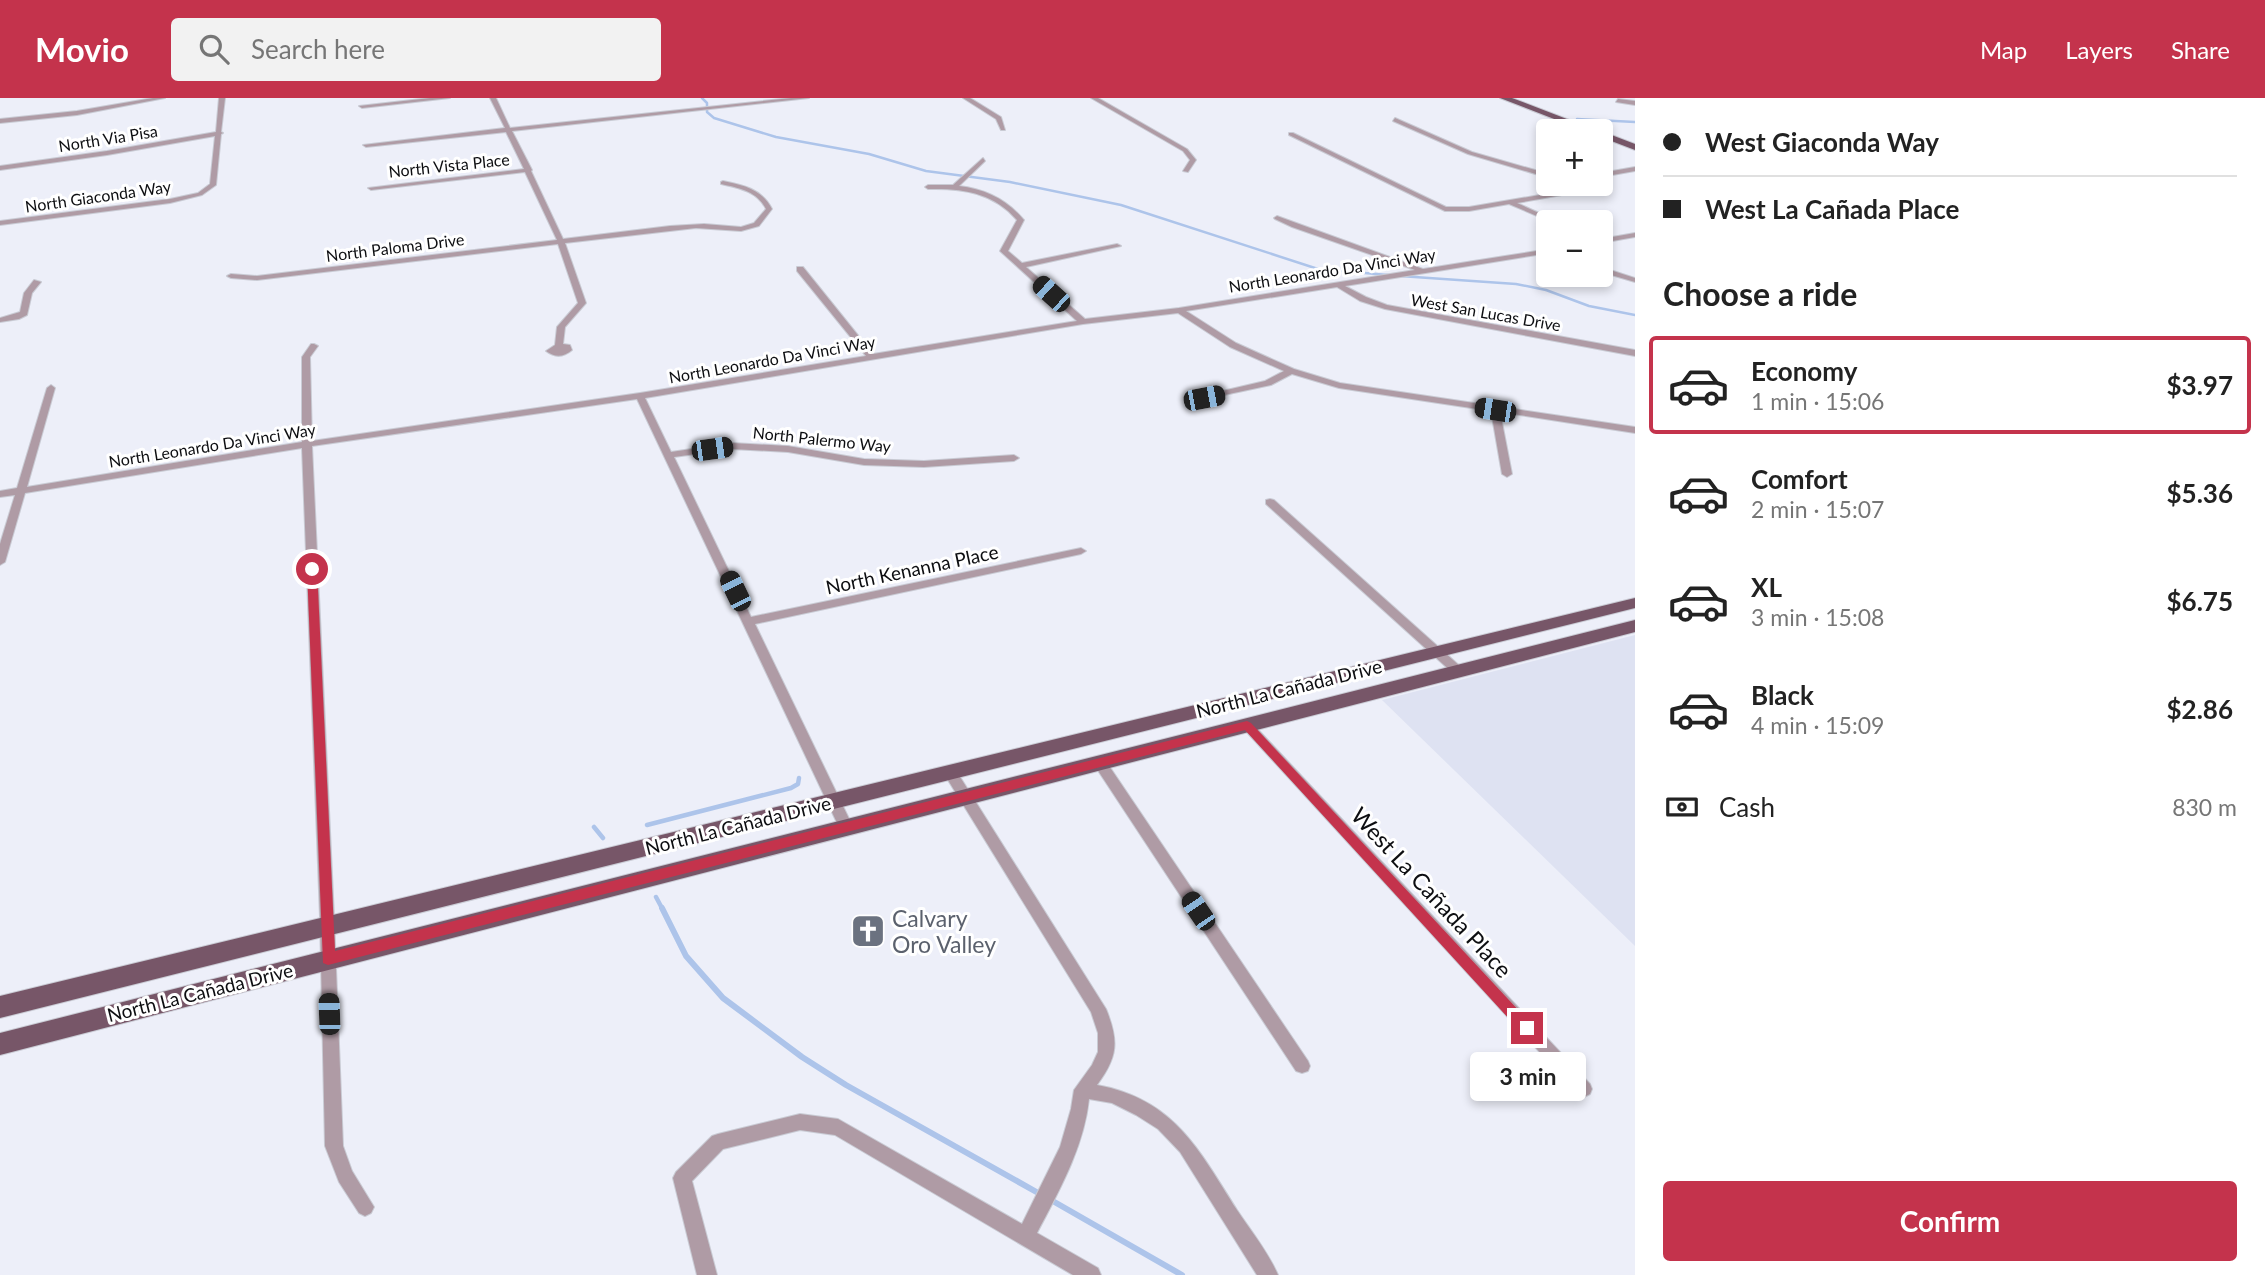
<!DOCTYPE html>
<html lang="en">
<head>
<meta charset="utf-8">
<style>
	body { margin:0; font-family:Lato,sans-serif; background:#f2f2f2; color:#222; height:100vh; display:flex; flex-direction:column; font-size:26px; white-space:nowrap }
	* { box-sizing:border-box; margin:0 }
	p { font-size:23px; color:#767676 }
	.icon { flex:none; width:38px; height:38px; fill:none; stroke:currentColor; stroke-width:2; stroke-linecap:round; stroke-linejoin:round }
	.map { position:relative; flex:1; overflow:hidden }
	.sheet { display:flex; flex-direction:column; background:#fff; width:630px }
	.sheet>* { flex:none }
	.hud { display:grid; align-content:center; height:154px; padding:0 28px; background:#fff }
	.tools { position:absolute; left:1536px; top:21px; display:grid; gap:14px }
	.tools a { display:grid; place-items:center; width:77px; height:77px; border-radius:7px; background:#fff; box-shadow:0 4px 10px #0003; font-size:35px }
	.end { position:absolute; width:32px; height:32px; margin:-16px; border:9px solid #c4334c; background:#fff; box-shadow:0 0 0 4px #fff }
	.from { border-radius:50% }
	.bubble { position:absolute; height:49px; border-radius:7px; background:#fff; box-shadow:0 4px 10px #0003; font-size:23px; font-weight:700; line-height:49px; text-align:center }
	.car { position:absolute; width:21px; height:42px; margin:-21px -10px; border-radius:9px; box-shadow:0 0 5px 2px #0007; background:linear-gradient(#222 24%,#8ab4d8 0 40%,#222 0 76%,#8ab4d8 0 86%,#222 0) }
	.hud b { display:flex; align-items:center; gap:24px; height:66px; font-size:26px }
	.hud b+b { border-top:2px solid #e0e0e0 }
	.hud i { width:18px; height:18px; background:#222 }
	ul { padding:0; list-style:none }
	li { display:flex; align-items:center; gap:21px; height:98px; margin:0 14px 10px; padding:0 14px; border:4px solid transparent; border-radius:7px }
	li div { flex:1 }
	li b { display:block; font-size:26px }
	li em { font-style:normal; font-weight:700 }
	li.selected { border-color:#c4334c }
	li>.icon { width:63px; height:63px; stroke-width:1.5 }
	h2 { padding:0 28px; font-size:32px; line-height:84px }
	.pay { display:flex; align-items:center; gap:18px; height:77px; padding:0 28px; font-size:26px }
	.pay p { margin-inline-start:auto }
	.action { display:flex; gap:14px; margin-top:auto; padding:14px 28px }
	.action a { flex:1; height:80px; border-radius:7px; background:#c4334c; color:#fff; font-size:28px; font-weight:700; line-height:80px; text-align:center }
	header { display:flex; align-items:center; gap:42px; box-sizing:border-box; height:98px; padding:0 35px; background:#c4334c; color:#fff }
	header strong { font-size:33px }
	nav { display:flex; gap:38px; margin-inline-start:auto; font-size:24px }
	.search { width:490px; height:63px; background:#f2f2f2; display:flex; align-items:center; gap:18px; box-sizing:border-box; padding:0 24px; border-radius:7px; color:#767676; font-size:26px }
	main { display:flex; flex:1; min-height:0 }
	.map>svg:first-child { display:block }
	.built { fill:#dee2f2 }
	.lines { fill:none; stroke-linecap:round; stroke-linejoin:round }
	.stream-far2 { stroke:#adc4ea; stroke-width:2.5 }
	.stream-far1 { stroke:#adc4ea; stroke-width:4.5 }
	.stream { stroke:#adc4ea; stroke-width:6 }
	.minor-casing { stroke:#c9cbd4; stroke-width:2 }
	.primary-casing { stroke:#c9cbd4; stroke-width:2 }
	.minor { fill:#af9ba5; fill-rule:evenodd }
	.primary { fill:#775668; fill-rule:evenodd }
	.route { fill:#c4334c }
	.labels { text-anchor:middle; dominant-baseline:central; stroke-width:6; stroke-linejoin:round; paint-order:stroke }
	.far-street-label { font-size:16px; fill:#0d0e11; stroke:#fff }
	.street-label { font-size:19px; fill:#0d0e11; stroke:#fff }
	.near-street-label { font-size:23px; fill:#0d0e11; stroke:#fff }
	.near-worship-label { font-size:23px; fill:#5b616d; stroke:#fff; text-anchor:start }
</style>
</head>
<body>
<header>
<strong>Movio</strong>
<div class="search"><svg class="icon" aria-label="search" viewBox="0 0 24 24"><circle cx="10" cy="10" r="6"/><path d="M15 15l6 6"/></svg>Search here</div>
<nav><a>Map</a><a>Layers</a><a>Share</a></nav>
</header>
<main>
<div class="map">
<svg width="1635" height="1177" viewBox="0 0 1635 1177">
	<rect width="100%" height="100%" fill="#edeff9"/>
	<path class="built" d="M1635,537V848L1382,602Z"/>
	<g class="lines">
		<path class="stream-far2" d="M702,0L707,5V14L714,20L776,39L869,56L926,73L1010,84L1121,107L1318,171L1388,177
			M1577,21L1635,24
			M1400,178L1516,186L1546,192L1589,208L1635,217"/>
		<path class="stream-far1" d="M647,727L791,690L798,686L799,680
			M594,729L603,740
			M656,799L663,812"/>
		<path class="stream" d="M662,810L686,858L723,900L802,959L846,987L1040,1096
			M1051,1102L1182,1177"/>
		<g class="minor-casing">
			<path id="minor" d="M153,0H165L77,17L0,25V21L77,13Z
				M219,0H225L221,34L223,35L221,36L216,87L202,97L170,105L0,127V123L170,101L198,95L210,86L215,38L107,57L0,72V68L107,53L216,34Z
				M430,0H450L362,10L359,8Z
				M490,0H496L510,30L791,0H809L512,33L532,72L531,73L563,141L670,128L704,126L741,129L754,125L766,111C757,93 739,90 721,86V84L723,83C743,87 762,91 772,111L759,128L741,133L696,130L565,145L586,205L565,229L563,246L570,247L572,252C564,259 555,260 546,253L555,247L557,229L578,205L558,146L257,182L231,180L227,178L231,176L257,178L557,142L525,74L371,92L368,90L524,71L506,34L366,49L363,47L505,30Z
				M963,0H970L1001,19L1005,32H1001L996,21Z
				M1091,0H1098L1187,51L1196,62L1188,74L1183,73L1190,62L1183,53Z
				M1618,1L1635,3V7L1616,4Z
				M1395,20L1472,54L1549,76V80L1468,56L1393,23Z
				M1289,35H1293L1446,109H1469L1569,92L1577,86H1584L1573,95L1517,105L1559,124H1551L1509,106L1469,113H1445L1289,37Z
				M983,60L985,63L959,88C985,91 1006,101 1023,121L1024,122L1008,153L1022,165L1117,146L1121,148L1026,169L1085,221L1179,210L1415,172L1292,129L1275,121L1274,120L1277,118L1423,171L1549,151V155L1345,188L1366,199L1387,207L1635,252V258L1385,211L1360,203L1337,189L1186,213L1236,245L1294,271L1340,285L1635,329V335L1500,314L1512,376L1507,379L1502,376L1491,313L1339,290L1292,276L1271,287L1201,302V298L1265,283L1284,273L1230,249L1178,215L1083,226L645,300L671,354L732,345L788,348L864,361L924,363L1014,357L1019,360L1014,363L924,369L864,367L788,354L732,351L674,359L751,519L1081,450L1086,453L1081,456L755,526L853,729L851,733H841L839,729L637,301L312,348L334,819L343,1048L352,1073L374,1109L371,1115L365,1118L359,1115L339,1084L325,1048L320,819L302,350L25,395L5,464L0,467V446L15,397L0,399V393L17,390L47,290L51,287L55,290L27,389L302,344V259L311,246H314L318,248L310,259L312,343L640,295L866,258L797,173V169H803L873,256L1077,223L1000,153L1017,122C994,95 963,90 928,91L925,89L928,87H953Z
				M1635,69V73L1601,79V75Z
				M1635,135V139L1601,145V141Z
				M1601,169L1635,180V184L1601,174Z
				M34,182L41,184L32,195L27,217L19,221L0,224V220L20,214L24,195Z
				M1270,401L1274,402L1462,570L1464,573L1462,576H1454L1266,406V402Z
				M1247,623L1251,624L1590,986L1592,991L1590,996L1584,999L1578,996L1243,630L1241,627L1243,624Z
				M1100,660L1105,662L1308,963L1310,968L1308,973L1302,975L1296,973L1095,668L1093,665L1095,662Z
				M950,669L955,671L1106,911C1119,943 1118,959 1097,987C1174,1001 1199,1052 1237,1112C1251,1133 1268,1154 1278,1177H1257L1180,1054L1158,1031L1136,1017L1112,1005L1089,1001C1084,1049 1059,1093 1037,1135L1098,1170L1101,1177H1073L835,1037L800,1032L723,1051L692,1083L717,1177H697L673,1080L676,1074L712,1038L718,1036L800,1016L838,1021L1022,1126L1060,1049L1071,1011L1074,992L1092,967L1098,954V935L1091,914L943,674L945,671Z"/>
		</g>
		<g class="primary-casing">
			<path id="primary" d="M1500,0H1512L1598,33H1585Z
				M1601,33L1635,46V52L1601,39Z
				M1635,500V510L0,920V898Z
				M1635,522V534L0,957V935Z"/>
		</g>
		<use href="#minor" class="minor"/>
		<use href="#primary" class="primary"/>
	</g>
	<path class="route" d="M312,468L317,471L335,853L1247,623L1251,625L1535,930L1527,937L1522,935L1245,632L328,867L323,865L307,471Z"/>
	<defs>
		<g id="church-square" transform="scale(1.75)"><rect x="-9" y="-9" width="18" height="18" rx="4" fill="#6b7280" stroke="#fff"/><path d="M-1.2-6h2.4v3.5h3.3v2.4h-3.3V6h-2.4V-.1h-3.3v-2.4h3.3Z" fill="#fff"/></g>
	</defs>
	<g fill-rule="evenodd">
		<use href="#church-square" x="868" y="833"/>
	</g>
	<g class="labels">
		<g class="far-street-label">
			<text transform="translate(108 40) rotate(-9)">North Via Pisa</text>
			<text transform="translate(449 67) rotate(-6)">North Vista Place</text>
			<text transform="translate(98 98) rotate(-8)">North Giaconda Way</text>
			<text transform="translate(395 149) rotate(-7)">North Paloma Drive</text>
			<text transform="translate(1332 172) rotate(-9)">North Leonardo Da Vinci Way</text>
			<text transform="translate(1486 214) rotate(10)">West San Lucas Drive</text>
			<text transform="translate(772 261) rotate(-10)">North Leonardo Da Vinci Way</text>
			<text transform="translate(822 341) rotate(6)">North Palermo Way</text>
			<text transform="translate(212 347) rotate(-9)">North Leonardo Da Vinci Way</text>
		</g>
		<g class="street-label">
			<text transform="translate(912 471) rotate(-12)">North Kenanna Place</text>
			<text transform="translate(1289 590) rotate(-14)">North La Cañada Drive</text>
			<text transform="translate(738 727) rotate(-14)">North La Cañada Drive</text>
			<text transform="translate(200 894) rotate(-14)">North La Cañada Drive</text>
		</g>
		<g class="near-street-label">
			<text transform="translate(1432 794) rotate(47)">West La Cañada Place</text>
		</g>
		<g class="near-worship-label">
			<text x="892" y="820">Calvary<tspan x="892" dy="26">Oro Valley</tspan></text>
		</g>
	</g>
</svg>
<div class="tools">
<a>+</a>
<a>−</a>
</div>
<i class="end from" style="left:312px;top:471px"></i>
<i class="end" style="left:1527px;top:930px"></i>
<div class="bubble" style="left:1470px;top:954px;width:116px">3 min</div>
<i class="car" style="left:1051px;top:196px;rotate:312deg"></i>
<i class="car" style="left:1204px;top:300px;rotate:79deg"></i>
<i class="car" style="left:1495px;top:312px;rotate:279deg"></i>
<i class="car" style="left:712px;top:351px;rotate:82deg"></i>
<i class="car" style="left:735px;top:493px;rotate:334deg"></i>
<i class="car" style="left:1198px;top:813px;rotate:326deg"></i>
<i class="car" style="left:329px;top:916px;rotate:358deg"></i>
</div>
<section class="sheet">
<div class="hud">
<b><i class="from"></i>West Giaconda Way</b>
<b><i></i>West La Cañada Place</b>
</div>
<h2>Choose a ride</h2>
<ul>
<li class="selected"><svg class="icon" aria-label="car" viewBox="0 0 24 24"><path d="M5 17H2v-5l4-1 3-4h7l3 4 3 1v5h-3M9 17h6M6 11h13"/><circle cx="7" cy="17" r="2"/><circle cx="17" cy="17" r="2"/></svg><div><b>Economy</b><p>1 min · 15:06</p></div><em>$3.97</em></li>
<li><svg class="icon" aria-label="car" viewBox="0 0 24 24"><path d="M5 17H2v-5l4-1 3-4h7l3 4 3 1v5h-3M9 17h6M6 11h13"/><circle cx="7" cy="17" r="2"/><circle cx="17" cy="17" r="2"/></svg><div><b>Comfort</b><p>2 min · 15:07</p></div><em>$5.36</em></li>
<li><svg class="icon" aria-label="car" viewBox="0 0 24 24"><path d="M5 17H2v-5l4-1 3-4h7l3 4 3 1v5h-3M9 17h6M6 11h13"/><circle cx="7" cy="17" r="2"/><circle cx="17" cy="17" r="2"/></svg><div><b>XL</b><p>3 min · 15:08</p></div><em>$6.75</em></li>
<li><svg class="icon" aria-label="car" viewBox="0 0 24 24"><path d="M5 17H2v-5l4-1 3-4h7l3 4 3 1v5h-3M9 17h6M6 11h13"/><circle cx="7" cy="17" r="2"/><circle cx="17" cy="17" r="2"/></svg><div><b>Black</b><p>4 min · 15:09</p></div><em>$2.86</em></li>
</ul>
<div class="pay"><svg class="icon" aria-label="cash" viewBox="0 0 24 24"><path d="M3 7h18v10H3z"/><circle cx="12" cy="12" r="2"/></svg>Cash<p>830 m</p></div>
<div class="action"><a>Confirm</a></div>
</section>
</main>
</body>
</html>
